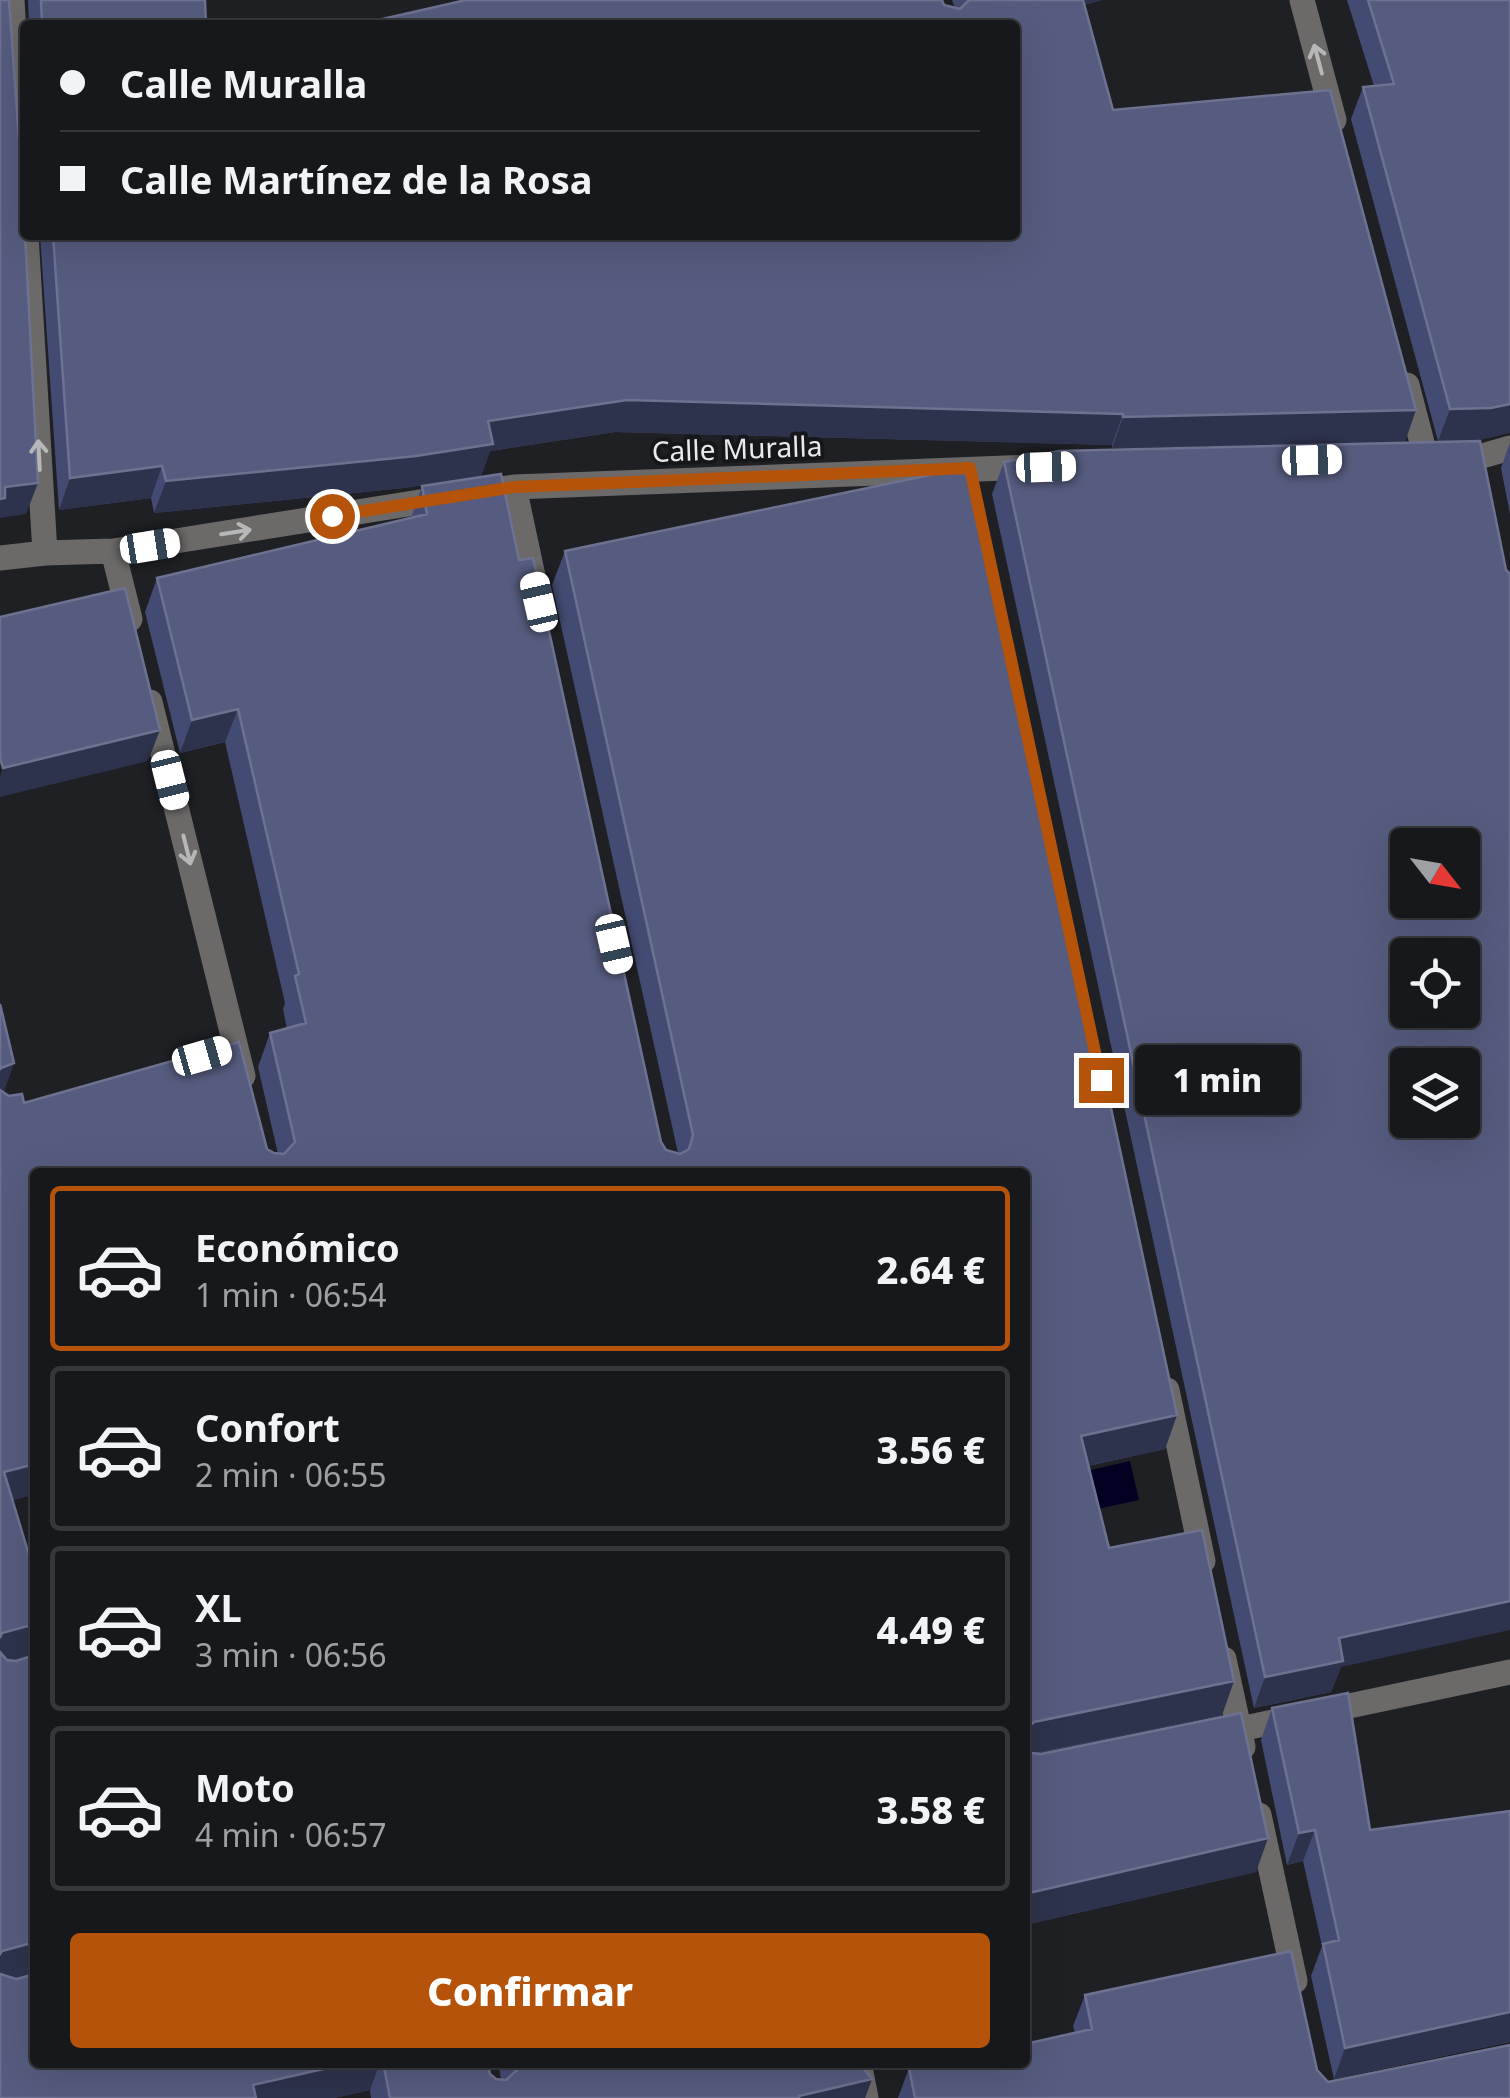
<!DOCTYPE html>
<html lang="es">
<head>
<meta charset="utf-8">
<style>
	body { margin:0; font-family:"Noto Sans",sans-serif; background:#242528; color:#f1f3f6; height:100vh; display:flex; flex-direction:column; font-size:38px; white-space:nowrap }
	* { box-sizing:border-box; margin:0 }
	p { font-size:32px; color:#9ea0a3 }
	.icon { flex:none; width:55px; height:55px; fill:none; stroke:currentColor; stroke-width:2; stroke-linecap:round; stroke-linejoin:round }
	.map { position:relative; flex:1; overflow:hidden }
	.drawer { position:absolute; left:30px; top:1168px; width:1000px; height:900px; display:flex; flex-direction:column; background:#17181b; border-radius:10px; box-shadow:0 10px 40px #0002,0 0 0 2px #36373a }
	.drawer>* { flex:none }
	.top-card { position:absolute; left:20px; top:20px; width:1000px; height:220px; border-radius:10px; box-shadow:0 10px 40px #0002,0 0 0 2px #36373a; display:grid; align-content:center; height:220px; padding:0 40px; background:#17181b }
	.needle { width:65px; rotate:121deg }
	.buttons { position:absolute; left:1390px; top:828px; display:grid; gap:20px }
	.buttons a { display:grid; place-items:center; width:90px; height:90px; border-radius:10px; background:#17181b; box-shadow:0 10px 40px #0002,0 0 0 2px #36373a; font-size:50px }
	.end { position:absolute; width:45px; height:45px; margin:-22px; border:12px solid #b45309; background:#fff; box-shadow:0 0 0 5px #fff }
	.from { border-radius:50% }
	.bubble { position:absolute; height:70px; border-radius:10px; background:#17181b; box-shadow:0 10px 40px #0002,0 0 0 2px #36373a; font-size:32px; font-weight:800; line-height:70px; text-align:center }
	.car { position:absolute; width:30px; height:60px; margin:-30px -15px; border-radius:12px; box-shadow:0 0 8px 2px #0007; background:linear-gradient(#fff 24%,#345 0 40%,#fff 0 76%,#345 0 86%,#fff 0) }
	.top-card b { display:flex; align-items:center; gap:35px; height:95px; font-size:38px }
	.top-card b+b { border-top:2px solid #36373a }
	.top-card i { width:25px; height:25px; background:#f1f3f6 }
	ul { padding:18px 0 0; list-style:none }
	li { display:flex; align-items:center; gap:30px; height:165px; margin:0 20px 15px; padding:0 20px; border:5px solid #36373a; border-radius:10px }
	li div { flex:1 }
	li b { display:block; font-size:38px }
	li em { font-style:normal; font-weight:800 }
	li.selected { border-color:#b45309 }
	li>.icon { width:90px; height:90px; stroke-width:1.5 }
	.primary-button { display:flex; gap:20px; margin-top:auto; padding:20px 40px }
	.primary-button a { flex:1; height:115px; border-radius:10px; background:#b45309; color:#fff; font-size:40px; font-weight:800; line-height:115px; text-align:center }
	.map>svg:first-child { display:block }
	.water { fill:#030122 }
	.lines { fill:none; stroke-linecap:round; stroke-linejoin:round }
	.minor { stroke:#6c6a69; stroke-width:25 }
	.wall { fill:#444b72 }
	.shaded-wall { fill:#2e334d }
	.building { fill:#565c7f; stroke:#6d7291; stroke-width:2.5; fill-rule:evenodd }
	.oneway { stroke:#b7b7b8 }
	.route { stroke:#b45309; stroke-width:12 }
	.labels { text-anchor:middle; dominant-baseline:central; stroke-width:8; stroke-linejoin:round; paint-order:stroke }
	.street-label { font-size:28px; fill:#e9eaed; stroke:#16171a }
</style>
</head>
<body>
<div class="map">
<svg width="1510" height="2098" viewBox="0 0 1510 2098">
	<rect width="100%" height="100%" fill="#1f2024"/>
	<path class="water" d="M1130,1461L1139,1500L1056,1518L1047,1480Z"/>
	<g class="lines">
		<path class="minor" d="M12,0L25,218
			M1302,0L1334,120
			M26,235L45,553
			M1407,385L1426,458
			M1449,457L1482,456L1510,448
			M514,487L536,590
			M113,551L130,619
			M0,558L45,553L113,551L514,487L1034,467
			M150,702L243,1076
			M1167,1390L1203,1561
			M1224,1659L1243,1747
			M1226,1732L1510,1672
			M1259,1815L1295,1981
			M859,2062L866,2098"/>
	</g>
	<path class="wall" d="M28,0H205L206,25H29Z
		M952,0H1102L1084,5L1113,110L1405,442L1112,448V445L615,432L490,451L481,476L404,488L154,513L151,498L59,510L40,235H1015L944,5L955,8Z
		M1347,0H1510L1480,440L1438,441L1351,119L1363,87L1374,86Z
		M1510,442V514L1501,468Z
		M1004,462L1506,570L1341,1667L1331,1692L1254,1708L992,494Z
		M973,466L1177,1415L1165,1449L1088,1466L1109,1548L1202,1530L1234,1681L1222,1715L1034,1754H1041L1241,1713L1268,1838L1256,1872L1025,1925V1172H35V1494L13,1500L35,1575V1654L12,1661L35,1655V1973L13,1978L16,1979L35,1974V2062H487L490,2074L496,2079H501L498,2062H862L863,2068L872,2079L865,2098H371L370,2090L334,2098H0V1004L14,1063L3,1093L9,1096L22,1094L24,1103L239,1042L267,1149L274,1153L278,1154L258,1067L270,1033L287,1029L283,1009L285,1003L225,742L180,753L145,612L157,578L411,518L422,486L501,474L519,560L533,558L661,1142L666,1150L678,1153L552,585L565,551Z
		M1272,1708L1370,1830L1510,1811V2042L1334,2079L1311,1976L1322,1946L1303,1861L1287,1865L1261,1740Z
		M1085,1995L1317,2070L1328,2082L1510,2098H898L909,2068L1075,2033L1073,2026Z"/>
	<path class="shaded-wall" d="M1069,0H1102L1066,10Z
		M627,400L1123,414L1112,445L615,432L490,451L481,476L404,488L154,513L166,481L488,421Z
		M1510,404V433L1480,440L1438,441L1450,409Z
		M1416,410L1405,442L1112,448L1123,417Z
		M162,466L151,498L59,510L70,478Z
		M38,483L26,514L0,518V499L5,487Z
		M238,709L225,742L180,753L192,720Z
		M160,730L148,761L0,797V776L3,768Z
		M14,1063L2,1097H0V1070L1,1068Z
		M1177,1415L1165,1449L1069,1470L1081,1436Z
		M35,1464V1494L0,1504L4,1472Z
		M1510,1601V1630L1341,1667L1331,1692L1254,1708L1265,1677L1339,1638Z
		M35,1624V1654L0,1664V1638L2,1633Z
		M1234,1681L1222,1715L1025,1755V1730L1034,1722Z
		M1315,1830L1303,1861L1287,1865L1299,1833Z
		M1268,1838L1256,1872L1025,1925V1894Z
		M35,1942V1973L0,1982V1954L2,1951Z
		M1510,2012V2042L1334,2079L1345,2048Z
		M354,2062H380L370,2090L334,2098H248L253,2085Z
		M872,2079L865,2098H798L799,2096Z"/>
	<path class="building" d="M0,0H9L23,196L38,483L5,487V498L0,499Z
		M41,0H205L206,25H42Z
		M466,0H942L944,5L960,9L969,0H1083L1113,110L1330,90L1416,410L1123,417V414L627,400L488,421L493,444L416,456L166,481L162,466L70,478L53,235H1015V25H356Z
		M1368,0H1510V404L1491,408L1450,409L1363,87L1394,84Z
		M1480,441L1506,570L1510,574V1601L1339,1638L1343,1661L1265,1677L1004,462L1059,451ZM1408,845H1462V900H1408ZM1408,955H1462V1010H1408ZM1408,1065H1462V1120H1408Z
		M973,466L1177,1415L1081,1436L1109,1548L1202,1530L1234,1681L1034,1722L1025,1730V1172H35V1464L4,1472L35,1575V1624L2,1633L0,1638V1090L9,1096L22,1094L24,1103L239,1042L267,1149L274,1153L284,1154L295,1142L270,1033L306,1023L295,976L299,974L238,709L192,720L157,578L427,514L422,486L501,474L519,560L533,558L661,1142L666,1150L680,1154L689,1149L693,1135L565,551Z
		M125,588L160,730L3,768L0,758V617Z
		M0,1004L14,1063L1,1068L0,1070Z
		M0,1652L7,1660L16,1661L35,1655V1942L2,1951L0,1954Z
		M1348,1693L1370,1830L1510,1811V2012L1345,2048L1323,1944L1339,1940L1315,1830L1299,1833L1272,1708Z
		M1241,1713L1268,1838L1025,1894V1746L1031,1753L1041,1754Z
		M1291,1951L1317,2070L1328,2082L1510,2045V2098H915L909,2068L936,2062H1025V2044L1092,2029L1085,1995Z
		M0,1974L16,1979L35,1974V2062H354L253,2085L256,2098H0Z
		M383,2062H487L490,2074L496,2079L506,2080L517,2070L516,2062H862L863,2068L872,2079L799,2096V2098H390Z"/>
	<defs><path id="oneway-shaft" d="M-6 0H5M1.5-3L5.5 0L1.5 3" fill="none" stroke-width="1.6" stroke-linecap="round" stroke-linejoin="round" transform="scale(2.5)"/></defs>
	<g class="oneway">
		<use href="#oneway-shaft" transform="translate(1318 59) rotate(-105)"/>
		<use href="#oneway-shaft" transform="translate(39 455) rotate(-93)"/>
		<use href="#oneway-shaft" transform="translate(236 532) rotate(-9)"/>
		<use href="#oneway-shaft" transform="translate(187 850) rotate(76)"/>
	</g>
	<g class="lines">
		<path class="route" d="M332,516L514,487L970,468L1101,1080"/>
	</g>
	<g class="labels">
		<g class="street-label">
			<text transform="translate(737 448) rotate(-2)">Calle Muralla</text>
		</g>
	</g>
</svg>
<div class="buttons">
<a><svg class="needle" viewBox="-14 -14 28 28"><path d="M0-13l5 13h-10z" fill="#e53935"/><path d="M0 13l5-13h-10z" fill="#9ea0a3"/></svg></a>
<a><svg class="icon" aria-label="locate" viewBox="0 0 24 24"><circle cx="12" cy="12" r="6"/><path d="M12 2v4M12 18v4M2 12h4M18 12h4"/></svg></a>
<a><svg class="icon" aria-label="layers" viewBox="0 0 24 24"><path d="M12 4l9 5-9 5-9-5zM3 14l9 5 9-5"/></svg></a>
</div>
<i class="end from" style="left:332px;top:516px"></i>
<i class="end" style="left:1101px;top:1080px"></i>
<div class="bubble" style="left:1135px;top:1045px;width:165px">1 min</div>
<i class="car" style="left:1312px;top:460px;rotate:88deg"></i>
<i class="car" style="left:1046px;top:467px;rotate:88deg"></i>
<i class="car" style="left:150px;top:546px;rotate:81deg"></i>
<i class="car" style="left:539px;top:602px;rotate:347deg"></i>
<i class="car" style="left:170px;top:780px;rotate:166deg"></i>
<i class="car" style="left:614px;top:944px;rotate:167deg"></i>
<i class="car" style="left:202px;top:1056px;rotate:74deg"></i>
<div class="top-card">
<b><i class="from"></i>Calle Muralla</b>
<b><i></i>Calle Martínez de la Rosa</b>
</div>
<section class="drawer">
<ul>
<li class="selected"><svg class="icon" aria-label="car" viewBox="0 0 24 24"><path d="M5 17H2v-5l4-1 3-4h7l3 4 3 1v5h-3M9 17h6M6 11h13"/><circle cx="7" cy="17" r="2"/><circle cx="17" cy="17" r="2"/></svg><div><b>Económico</b><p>1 min · 06:54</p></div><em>2.64 €</em></li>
<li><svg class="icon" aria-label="car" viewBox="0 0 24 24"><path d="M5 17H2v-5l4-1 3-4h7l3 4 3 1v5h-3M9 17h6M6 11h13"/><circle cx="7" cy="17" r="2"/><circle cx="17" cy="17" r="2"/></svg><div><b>Confort</b><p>2 min · 06:55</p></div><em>3.56 €</em></li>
<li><svg class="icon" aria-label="car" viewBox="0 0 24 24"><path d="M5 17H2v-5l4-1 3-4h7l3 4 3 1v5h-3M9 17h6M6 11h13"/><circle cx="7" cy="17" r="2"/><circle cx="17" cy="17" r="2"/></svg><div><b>XL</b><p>3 min · 06:56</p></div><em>4.49 €</em></li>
<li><svg class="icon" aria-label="car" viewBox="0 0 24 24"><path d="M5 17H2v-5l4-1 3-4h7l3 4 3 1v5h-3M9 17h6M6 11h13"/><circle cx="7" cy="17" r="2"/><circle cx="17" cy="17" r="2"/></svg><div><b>Moto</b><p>4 min · 06:57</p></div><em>3.58 €</em></li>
</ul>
<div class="primary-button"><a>Confirmar</a></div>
</section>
</div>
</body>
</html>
